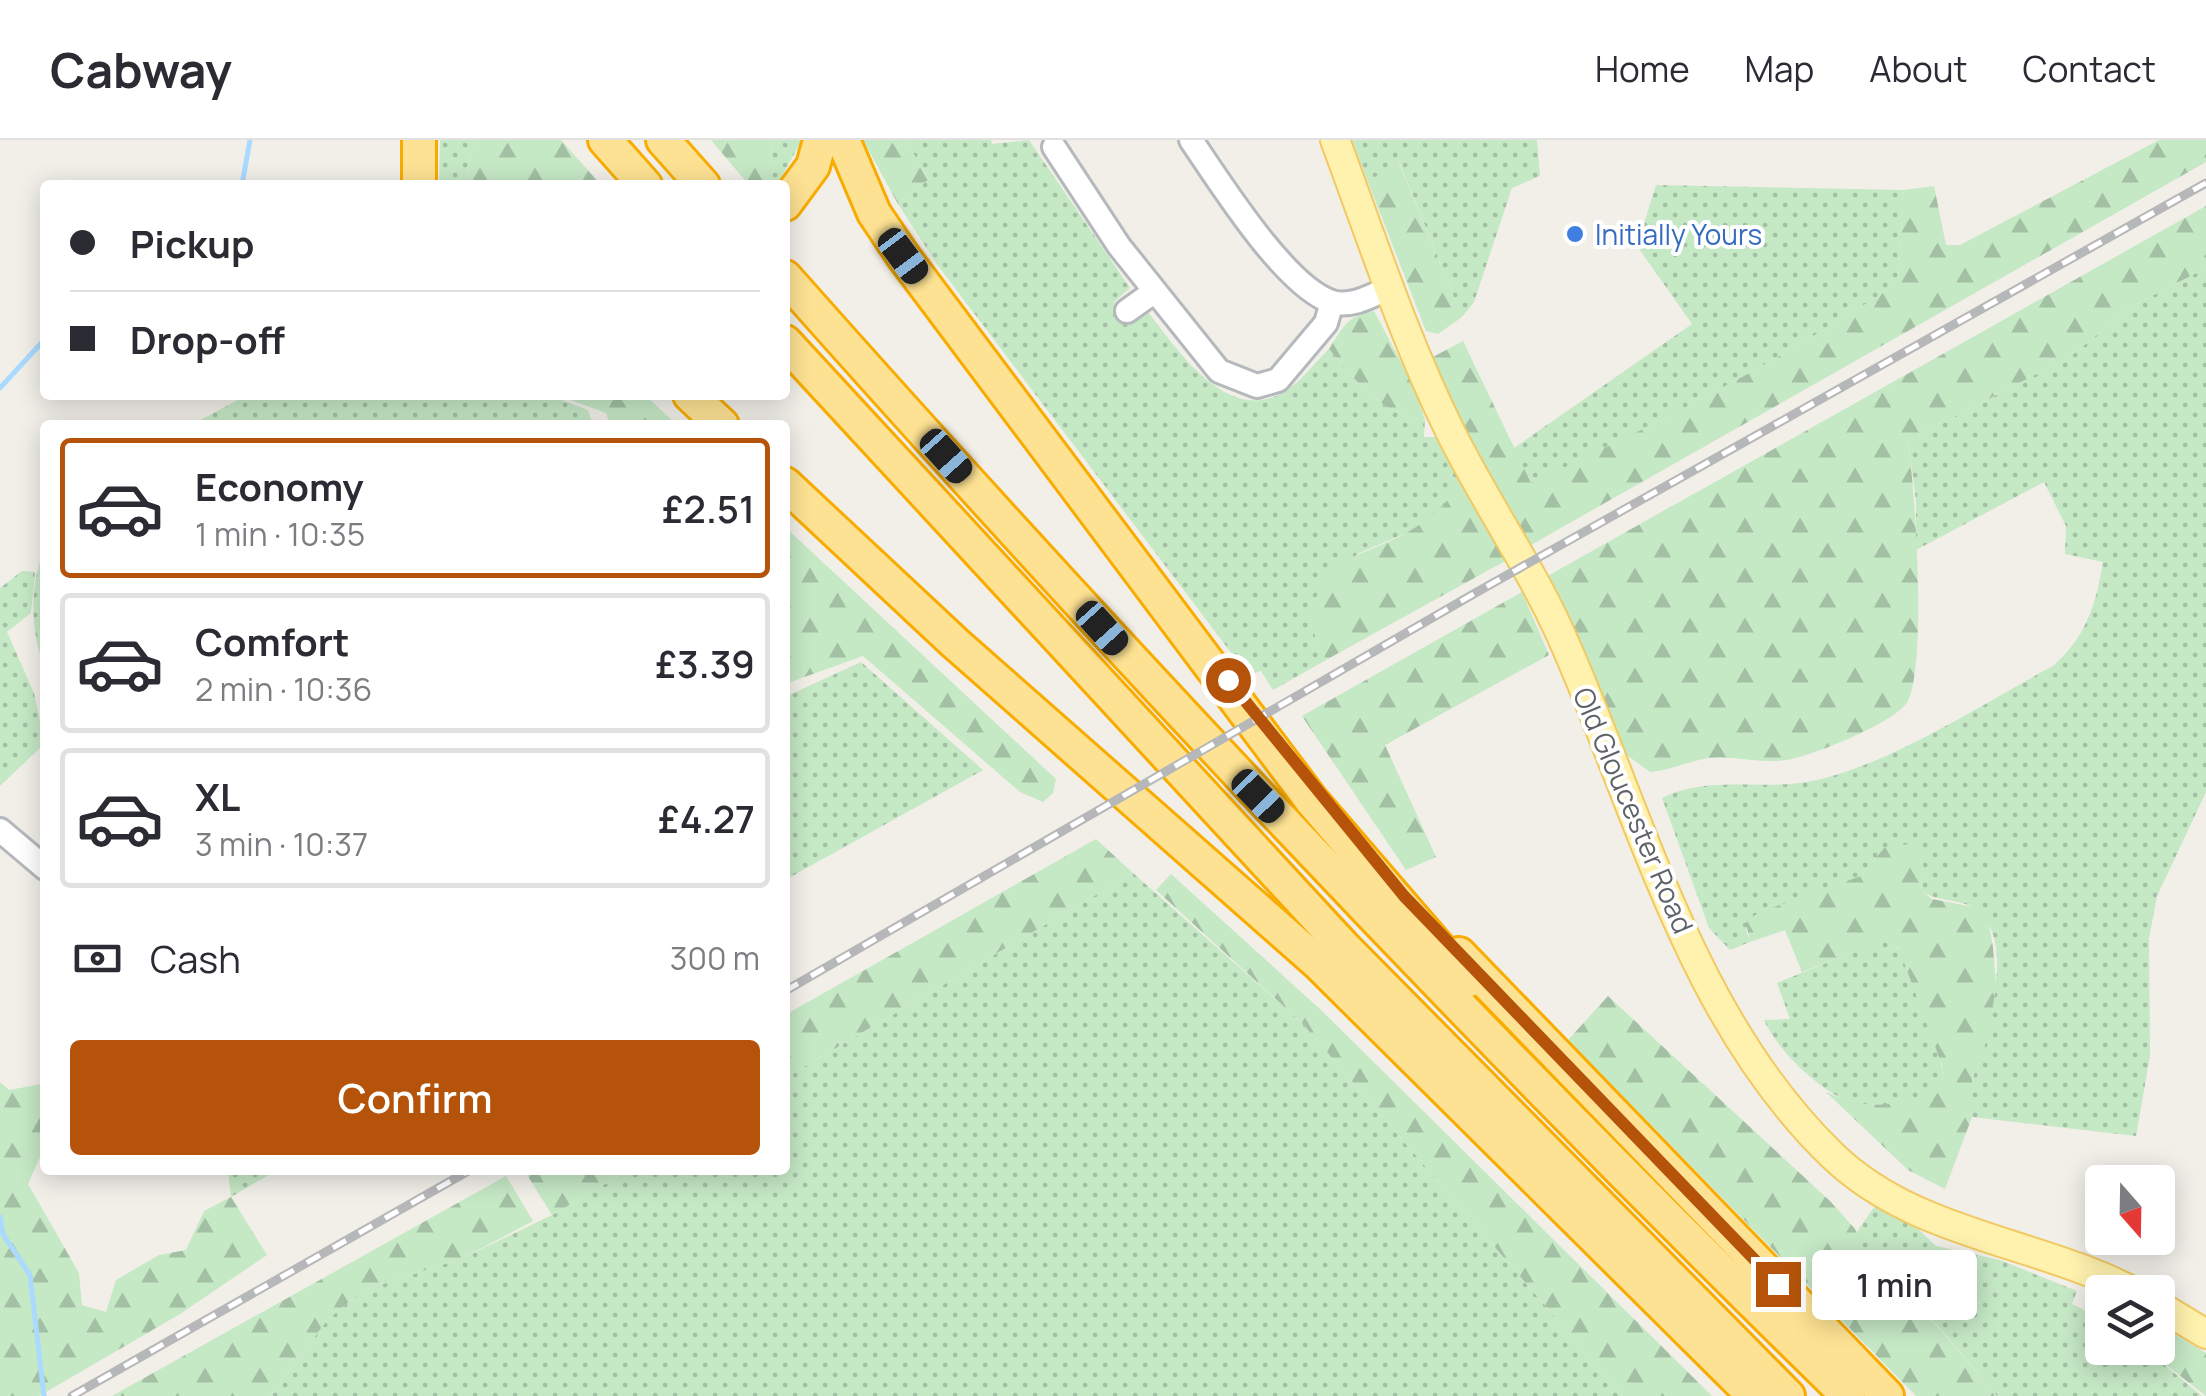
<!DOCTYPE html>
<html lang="en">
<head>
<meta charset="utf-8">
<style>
	body { margin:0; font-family:Manrope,sans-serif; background:#f2f2f3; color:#2b2b33; height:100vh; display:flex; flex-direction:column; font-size:38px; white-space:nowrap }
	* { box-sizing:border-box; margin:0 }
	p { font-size:32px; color:#7c7c81 }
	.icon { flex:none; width:55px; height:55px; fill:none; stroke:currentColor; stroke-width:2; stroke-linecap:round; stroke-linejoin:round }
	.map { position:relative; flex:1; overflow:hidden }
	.panel { position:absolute; left:40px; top:280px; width:750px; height:755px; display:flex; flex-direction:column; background:#fff; border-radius:10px; box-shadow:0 5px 25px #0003 }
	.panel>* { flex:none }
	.guide { position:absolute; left:40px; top:40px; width:750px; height:220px; border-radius:10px; box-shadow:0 5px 25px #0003; display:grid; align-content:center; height:220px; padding:0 30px; background:#fff }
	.needle { width:65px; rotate:160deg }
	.controls { position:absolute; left:2085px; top:1025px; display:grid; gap:20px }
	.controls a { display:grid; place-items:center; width:90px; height:90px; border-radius:10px; background:#fff; box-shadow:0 5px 25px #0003; font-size:50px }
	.end { position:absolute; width:45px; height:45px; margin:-22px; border:12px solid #b45309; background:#fff; box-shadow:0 0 0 5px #fff }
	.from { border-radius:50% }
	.bubble { position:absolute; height:70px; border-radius:10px; background:#fff; box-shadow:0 5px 25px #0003; font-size:32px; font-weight:600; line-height:70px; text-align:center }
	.car { position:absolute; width:30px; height:60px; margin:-30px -15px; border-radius:12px; box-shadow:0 0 8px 2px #0007; background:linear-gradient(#222 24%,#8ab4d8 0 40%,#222 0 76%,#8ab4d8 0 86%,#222 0) }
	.guide b { display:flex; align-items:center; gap:35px; height:95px; font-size:38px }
	.guide b+b { border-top:2px solid #e1e1e2 }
	.guide i { width:25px; height:25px; background:#2b2b33 }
	ul { padding:18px 0 0; list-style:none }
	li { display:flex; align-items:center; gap:30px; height:140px; margin:0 20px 15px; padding:0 10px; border:5px solid #e1e1e2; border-radius:10px }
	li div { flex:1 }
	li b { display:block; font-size:38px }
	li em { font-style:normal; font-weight:600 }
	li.selected { border-color:#b45309 }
	li>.icon { width:90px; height:90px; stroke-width:1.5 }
	.pay { display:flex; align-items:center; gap:25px; height:110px; padding:0 30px; font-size:38px }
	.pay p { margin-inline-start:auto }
	.cta { display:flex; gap:20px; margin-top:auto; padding:20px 30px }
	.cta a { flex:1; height:115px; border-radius:10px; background:#b45309; color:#fff; font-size:40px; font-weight:600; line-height:115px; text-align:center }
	header { display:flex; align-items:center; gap:60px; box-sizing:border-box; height:140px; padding:0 50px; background:#fff; border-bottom:2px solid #e1e1e2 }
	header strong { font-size:48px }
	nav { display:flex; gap:55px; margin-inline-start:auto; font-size:35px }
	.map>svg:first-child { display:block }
	.grass { fill:url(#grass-dots) }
	.forest { fill:url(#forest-firs) }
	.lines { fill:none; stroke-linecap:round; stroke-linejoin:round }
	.stream { stroke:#aadaff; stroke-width:5 }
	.minor-casing { stroke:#b5b8bc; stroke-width:28 }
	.major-casing { stroke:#f2c960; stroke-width:32 }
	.highway-casing { stroke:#f9ab00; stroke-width:38 }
	.minor { stroke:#fff; stroke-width:22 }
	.major { stroke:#fff2af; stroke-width:28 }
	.highway { stroke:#fde293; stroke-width:32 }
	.rail-casing { stroke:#b6b7b8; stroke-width:9 }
	.rail { stroke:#fff; stroke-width:5; stroke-dasharray:15; stroke-linecap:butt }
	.route { stroke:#b45309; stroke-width:12 }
	.shop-dot { fill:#3f7fe0; stroke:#fff; stroke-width:4 }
	.labels { text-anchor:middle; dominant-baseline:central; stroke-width:8; stroke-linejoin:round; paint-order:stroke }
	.shop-label { font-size:28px; fill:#366cbe; stroke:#fff; text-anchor:start }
	.street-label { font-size:28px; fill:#5f6368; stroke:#fff }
</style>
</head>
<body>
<header>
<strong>Cabway</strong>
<nav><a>Home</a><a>Map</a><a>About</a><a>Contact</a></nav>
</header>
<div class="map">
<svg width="2206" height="1256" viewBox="0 0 2206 1256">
	<defs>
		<pattern id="grass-dots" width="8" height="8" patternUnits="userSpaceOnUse" patternTransform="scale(2.5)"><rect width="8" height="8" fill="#c5e8c5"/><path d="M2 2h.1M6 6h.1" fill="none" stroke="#a3c0a4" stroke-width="1.8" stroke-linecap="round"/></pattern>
		<pattern id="forest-firs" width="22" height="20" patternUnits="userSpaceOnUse" patternTransform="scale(2.5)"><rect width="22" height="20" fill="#c5e8c5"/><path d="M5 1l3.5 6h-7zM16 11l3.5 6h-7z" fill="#a3c0a4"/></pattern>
	</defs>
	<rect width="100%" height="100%" fill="#f1efe8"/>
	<path class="grass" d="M440,0H474L468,27L470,45H439Z
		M773,0H802L777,45H760L766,42Z
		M905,0H991L992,4L1029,0L1130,148L1114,162L1130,185L1148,172C1177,209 1227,286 1284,252C1301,242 1315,222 1329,209C1358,242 1379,274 1425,280L1424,297H1436L1461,343L1444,368L1423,386L1357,414L1308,479L1326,520L1273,550L1261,531L1248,535L936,123L898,64L929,39Z
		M1352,0H1537L1540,36L1512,48L1474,162L1462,177L1399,21L1368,42Z
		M1656,45L1904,50L1898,143C1782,220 1656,285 1530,344L1514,308L1692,184L1637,106Z
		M2206,128V652L2157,756L2149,798L2150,916L2136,996L1972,977C1972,965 1970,950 1973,938C1983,895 2019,808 1978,771C1962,757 1938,764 1921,750L1923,719L1884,708L1861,736L1746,789L1750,802L1730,810L1709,788L1662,658C1709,635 1761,651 1812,641C1888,626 1984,563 2053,526C2086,497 2096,465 2103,422L2065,414L2066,386L2044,342L1916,410V361L1908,301L2071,216L2132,166Z
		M247,255H548L588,270L593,285H191Z
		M45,409V529C31,494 28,445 45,409Z
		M22,431L35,432L31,473L7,492L34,553L45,603L0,646V448Z
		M861,522L983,630L785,740V557Z
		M1133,733L1302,883L1623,1256H270L328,1179L364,1150L463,1118L552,1075L629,1030H785V938Z
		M1888,798C1923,831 1941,904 1944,950C1923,956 1897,968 1876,968C1835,968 1779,914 1764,880L1790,879L1777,843Z
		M228,1030H277L231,1057Z
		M1877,1063L1916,1087L1936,1106L2000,1120L2077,1151L2072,1164L2102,1179V1208H2144L2202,1256H1997L1938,1186L1868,1118L1856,1093Z"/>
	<path class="forest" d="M474,0H561L601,45H470L468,27Z
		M711,0H773L766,43L749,45Z
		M863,0H905L929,39L898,64Z
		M2159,0H2206V22L1529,406L1481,323L1431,218L1463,201L1531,343C1656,285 1782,220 1898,143L1904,50L1934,46L1946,105H1960Z
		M1398,20L1462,177L1438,194L1426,191L1368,42Z
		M2206,66V128L2132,166L2071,216L1908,301C1915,350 1927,521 1908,561C1897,582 1810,617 1786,620C1760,624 1734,615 1709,618C1689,621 1671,630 1650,632L1624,613L1544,438Z
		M1374,171L1414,247L1425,280C1379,274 1358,242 1329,209C1342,188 1349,174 1374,171Z
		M557,255H645L677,285H610L606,273Z
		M1461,343L1505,421L1326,520L1308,479L1327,429C1382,401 1424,397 1461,343Z
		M785,387L1056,639L1053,653L1043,662L1020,652L863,516L785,544Z
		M1522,452L1549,515L1385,605L1436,717L1406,730L1302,576Z
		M1096,699L1133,733L785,938V875Z
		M1895,704L1912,705L1923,719L1921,750L1932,759L1974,767L1988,780L1993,807L1996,846L1988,897L1972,940V977L1945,1049L1908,1030L1826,952C1875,973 1894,965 1943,950L1942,925L1899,809L1888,799L1802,832L1785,790L1750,802L1746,782L1758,773L1861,736L1884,708Z
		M1171,734L1321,870L1712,1256H1623L1302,883L1156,750Z
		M1608,856L1830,1061L1855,1089L1868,1118L1938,1187L1997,1256H1916L1568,900Z
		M0,942L9,950L42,944L41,1015L28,1044L79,1133L82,1165L106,1172L116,1140L159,1115L186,1110L204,1071L231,1057L267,1115L180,1174L39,1256H0Z
		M524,1030H629L552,1075Z
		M506,1036L533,1081L463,1118L364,1150L328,1179L270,1256H112Z
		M2158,1184L2206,1213V1256L2144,1208H2158Z"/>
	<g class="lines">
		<path class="stream" d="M242,45L250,0
			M0,248L45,199
			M0,1077L3,1094L30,1135L44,1256"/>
		<g class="minor-casing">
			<path id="minor" d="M1191,0C1219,41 1285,147 1332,162C1352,168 1373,155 1391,147
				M1054,7L1119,106L1219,231L1257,246L1278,240L1326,183L1332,162
				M1127,171L1155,151
				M0,690L45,728"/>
		</g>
		<g class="major-casing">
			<path id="major" d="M1335,0C1371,96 1403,196 1449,289C1483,359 1529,424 1561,495C1640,671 1689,877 1832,1015C1914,1095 2037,1101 2134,1152
				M2158,1165L2206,1194"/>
		</g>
		<g class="highway-casing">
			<path id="highway" d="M605,0L645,45
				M663,0L703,45
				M843,0L874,73L903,116L1311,660L1467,841
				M419,45V0
				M785,64L813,26L820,0
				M785,137C1127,522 1480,897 1848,1256
				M785,202L1343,806L1788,1256
				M690,255L722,285
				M785,344L955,503L1318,823L1754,1256
				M1459,814L1887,1256"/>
		</g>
		<use href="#minor" class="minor"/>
		<use href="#major" class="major"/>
		<use href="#highway" class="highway"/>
		<g class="rail-casing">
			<path id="rail" d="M785,851L1477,452L2206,43
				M72,1256L470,1030"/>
		</g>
		<use href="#rail" class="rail"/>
	</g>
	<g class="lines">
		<path class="route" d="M1228,540L1404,756L1778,1144"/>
	</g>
	<circle class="shop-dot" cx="1575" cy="94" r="10"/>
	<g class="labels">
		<g class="shop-label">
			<text x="1595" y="94">Initially Yours</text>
		</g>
		<g class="street-label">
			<text transform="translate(1634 670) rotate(67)">Old Gloucester Road</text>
		</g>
	</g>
</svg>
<div class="controls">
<a><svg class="needle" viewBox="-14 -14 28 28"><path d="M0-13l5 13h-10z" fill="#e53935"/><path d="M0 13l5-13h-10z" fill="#7c7c81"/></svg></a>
<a><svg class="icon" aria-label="layers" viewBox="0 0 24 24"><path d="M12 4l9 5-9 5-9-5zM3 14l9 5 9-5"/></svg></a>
</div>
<i class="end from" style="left:1228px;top:540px"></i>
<i class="end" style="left:1778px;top:1144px"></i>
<div class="bubble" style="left:1812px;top:1110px;width:165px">1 min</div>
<i class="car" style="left:903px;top:116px;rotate:143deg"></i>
<i class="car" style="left:946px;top:316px;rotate:138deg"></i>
<i class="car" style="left:1102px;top:488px;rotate:138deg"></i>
<i class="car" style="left:1258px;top:656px;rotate:136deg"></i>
<div class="guide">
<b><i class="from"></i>Pickup</b>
<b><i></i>Drop-off</b>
</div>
<section class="panel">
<ul>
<li class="selected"><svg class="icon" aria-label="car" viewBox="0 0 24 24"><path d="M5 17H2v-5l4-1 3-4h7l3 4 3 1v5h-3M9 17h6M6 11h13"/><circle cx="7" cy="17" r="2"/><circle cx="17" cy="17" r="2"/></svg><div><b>Economy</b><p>1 min · 10:35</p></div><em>£2.51</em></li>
<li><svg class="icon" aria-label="car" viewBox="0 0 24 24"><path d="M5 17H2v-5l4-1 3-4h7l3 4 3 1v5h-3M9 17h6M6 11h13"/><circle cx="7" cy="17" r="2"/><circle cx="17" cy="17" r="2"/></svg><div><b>Comfort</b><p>2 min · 10:36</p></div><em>£3.39</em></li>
<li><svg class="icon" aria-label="car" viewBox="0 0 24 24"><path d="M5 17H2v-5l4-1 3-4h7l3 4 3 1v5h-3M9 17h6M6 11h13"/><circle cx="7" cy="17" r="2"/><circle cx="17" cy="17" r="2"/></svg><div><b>XL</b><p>3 min · 10:37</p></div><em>£4.27</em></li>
</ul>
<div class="pay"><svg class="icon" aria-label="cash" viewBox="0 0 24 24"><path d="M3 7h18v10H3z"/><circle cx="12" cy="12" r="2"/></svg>Cash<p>300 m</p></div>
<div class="cta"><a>Confirm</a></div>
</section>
</div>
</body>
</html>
